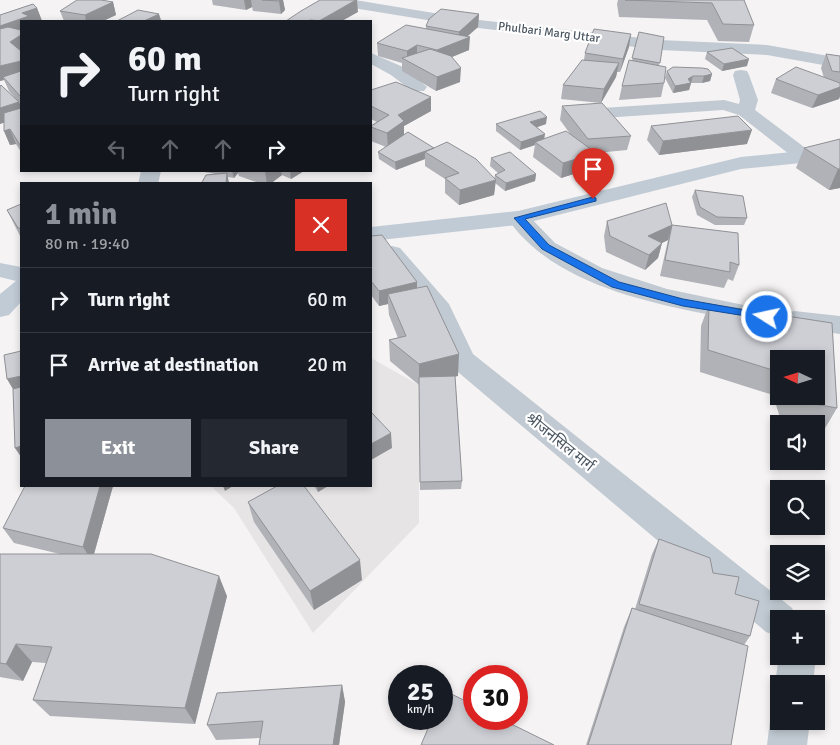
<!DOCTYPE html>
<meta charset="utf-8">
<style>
body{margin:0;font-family:Signika,"Noto Sans Devanagari",sans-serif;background:#242831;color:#f1f3f6;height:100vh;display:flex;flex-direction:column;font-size:19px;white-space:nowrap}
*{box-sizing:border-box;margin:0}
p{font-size:16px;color:#9ea1a6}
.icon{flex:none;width:28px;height:28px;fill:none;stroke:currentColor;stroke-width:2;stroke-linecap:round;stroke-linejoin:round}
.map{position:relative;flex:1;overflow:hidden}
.panel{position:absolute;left:20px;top:182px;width:352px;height:305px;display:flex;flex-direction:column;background:#171b24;border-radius:0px;box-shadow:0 2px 8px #0003}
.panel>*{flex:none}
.banner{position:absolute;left:20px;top:20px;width:352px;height:152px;border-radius:0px;box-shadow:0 2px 8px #0003;background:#171b24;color:#f1f3f6;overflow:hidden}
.needle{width:32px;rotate:274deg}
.controls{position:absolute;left:770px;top:350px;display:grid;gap:10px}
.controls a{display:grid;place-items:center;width:55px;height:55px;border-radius:0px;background:#171b24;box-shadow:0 2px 8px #0003;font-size:25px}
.speed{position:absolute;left:388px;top:665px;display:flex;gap:10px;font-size:25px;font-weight:700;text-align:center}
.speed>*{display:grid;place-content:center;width:65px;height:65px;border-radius:50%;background:#171b24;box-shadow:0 2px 8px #0003;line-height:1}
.speed small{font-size:12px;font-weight:400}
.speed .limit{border:8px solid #d22;background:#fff;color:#111}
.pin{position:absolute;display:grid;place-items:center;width:42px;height:42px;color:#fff;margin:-51px -21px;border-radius:50% 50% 50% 0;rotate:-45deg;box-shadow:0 0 5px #0007}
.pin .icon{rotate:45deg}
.me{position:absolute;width:55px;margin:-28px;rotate:280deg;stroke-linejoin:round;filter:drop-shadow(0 0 4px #0008)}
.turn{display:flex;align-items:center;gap:18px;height:105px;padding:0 25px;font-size:22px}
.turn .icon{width:65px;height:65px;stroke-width:2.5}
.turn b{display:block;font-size:35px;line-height:42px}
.lanes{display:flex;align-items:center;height:48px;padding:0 25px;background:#0003;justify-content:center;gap:25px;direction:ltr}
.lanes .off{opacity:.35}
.round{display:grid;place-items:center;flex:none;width:52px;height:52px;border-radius:0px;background:#242831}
.summary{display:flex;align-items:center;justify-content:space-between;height:85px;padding:0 25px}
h1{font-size:30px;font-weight:800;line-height:38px;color:#8c9099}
.cta{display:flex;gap:10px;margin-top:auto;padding:10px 25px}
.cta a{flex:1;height:58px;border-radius:0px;background:#8c9099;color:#fff;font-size:20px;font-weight:800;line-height:58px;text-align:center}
.cta a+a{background:#242831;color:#f1f3f6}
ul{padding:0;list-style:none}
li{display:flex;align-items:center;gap:15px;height:65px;padding:0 25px;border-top:1px solid #363941}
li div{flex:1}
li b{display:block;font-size:19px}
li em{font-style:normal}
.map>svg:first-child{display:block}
</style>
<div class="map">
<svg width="840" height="745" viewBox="0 0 840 745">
<rect width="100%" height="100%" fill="#f5f3f3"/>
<path fill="#e6e4e5" d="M371,358L419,385V523L313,633L234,508L211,486H371Z"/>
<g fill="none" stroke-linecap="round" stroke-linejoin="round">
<path fill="#c1cad2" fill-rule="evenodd" d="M335,0H355L470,19L660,40L767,45L840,58V68L767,55L660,50L470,27L347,7L323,10L306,21H289L314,3Z
M371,53L403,67L427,87L424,91H412L391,75L371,64Z
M741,70L747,71L749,75L758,100L755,110L812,153L815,157L812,161H798L739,115L723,110L587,119L581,118L578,114L581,110L587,109L724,100L739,104L740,100L733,75L735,71Z
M141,171H161L158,184H138Z
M518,211L526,213L555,243L602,268L667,289L753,307L757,313L753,319C737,323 717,316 701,313C632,299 549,279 507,218L510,213Z
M392,246L400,248L449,304L473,354L792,608L797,619H779V637L766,632L452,367L429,313L380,253L384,248Z
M794,311L840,316V334L785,326L781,320L785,314Z
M779,655L816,656L813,684H779V694L775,684Z
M779,706V721H810L807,745H767L770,721L776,707Z"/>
<path fill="#c1cbd6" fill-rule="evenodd" d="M840,147V159L741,169L518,225L371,241V227L518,211L741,157Z
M0,263L21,267V302L9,315L0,317V294L16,281L0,277Z"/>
</g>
<path fill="#b0b2b7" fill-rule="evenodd" d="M212,0H283L285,10L281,14L253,11L252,7L246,10L213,5Z
M618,0H744L754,25L749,42L718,41L707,20L619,17L617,4Z
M113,2L116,15L103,21H64L60,11Z
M33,4L37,8L42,21H21V105L20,103L21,107V152L16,144L10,145L4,131V122L0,124V86L1,85L18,101L9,91L4,80L0,81V26L23,17L0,26V15Z
M479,14L478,27L467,37L469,50L452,57L460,82L436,91L402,71V63L378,56L377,43L426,29V26Z
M639,32L664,37L659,65L664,83L661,97L619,100L622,86L632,61Z
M629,47L620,72H617L616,77L601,103L561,99L563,85L584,60L585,53Z
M707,52L747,66L722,71L705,59Z
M826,54L840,56V96L839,99L812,108L771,93L776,79L824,78L821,68Z
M667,71L712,74L710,81L702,83H691L689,90L673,93L665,78Z
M371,90L431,111L404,126V135L434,148L494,179L495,175L498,173L490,166L491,158L536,174L535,181L505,191L495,183L494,195L459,205L445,193V179L425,166V159L396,170L379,159L378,152L386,147L371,141V126L377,122L371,119Z
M562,106L631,136L627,150L596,153L593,168L561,178L533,157L535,145L520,150L496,131V124H546L537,127L544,139L571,135L560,120Z
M651,126L747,144L659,155L647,140Z
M840,139V188L829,190L796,168L804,148Z
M199,171H304L291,179L282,175L270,184H262L239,176L238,173L234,178L228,177L229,184H201L216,174Z
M695,190L747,218L744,225H715L697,215L692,197Z
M21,204V238L7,210Z
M607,221L672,225L668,240L662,243L658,258L645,270L606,252L604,236Z
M672,225L739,265L733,281L728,279L724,288L660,276L668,240Z
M371,236L417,282V288L458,376H455L462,481L461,489L420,490L419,385L390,361L389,340L398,338L389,315L388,304L379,306L371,295Z
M709,304L832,323L837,408L824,430L816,428V424H793L781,421L773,395L700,372L701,326ZM779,359H816V396H779Z
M113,486L94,554L227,596L195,724L50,716L33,700L46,663L32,662L23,681L0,677V554H60L14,543L3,528Z
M314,486H328L318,492Z
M248,502L362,580L314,610L254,522Z
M659,539L713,573L735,594L750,636L744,645L731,745H586L624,627L632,608L635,609L652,554Z
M342,685L345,702L339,745H259L260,738L216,740L207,725Z"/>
<path fill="#909195" d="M244,0H251L252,7L246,10Z
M276,0H283L285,10L281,14L279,1Z
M356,0H357L358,12L342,21H319Z
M113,2L116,15L103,21H86L85,15Z
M37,8L42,21H21V32L0,40V26L22,13Z
M159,14L161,20L159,21H144Z
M479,14L478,27L464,39L470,37L469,50L437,63V50L458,41L459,32Z
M631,34L629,47L620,72L623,59Z
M21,35V51L10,42Z
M417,45V58L407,61V51Z
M749,59L747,66L722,71L724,64Z
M21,61V75L3,77L4,80L0,81V66Z
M619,63L616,77L601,103L604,89Z
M461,68L460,82L436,91L437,77Z
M712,74L710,81L702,83L704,76Z
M693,76L689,90L673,93L675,86Z
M840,87V96L839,99L812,108L818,95Z
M431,97V111L404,126V135L388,148L387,133L398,115Z
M19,102L21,107V117L0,124V108Z
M547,117L546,124L529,130L530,122Z
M10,129L16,144L10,145L4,131Z
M752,130L747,144L659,155L663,141Z
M545,134L544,141L535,142V145L520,150L521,142Z
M434,148L425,152V159L396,170L395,162Z
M596,153L593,168L561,178L563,163Z
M838,169H840V188L829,190Z
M232,171H238V173L234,178Z
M265,171H281L282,175L270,184H267Z
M290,171H304L291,179Z
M227,173L229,184H226Z
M536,174L535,181L505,191L506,183Z
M496,180L494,195L459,205L460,190Z
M672,225L668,240L644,252L648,236Z
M662,243L658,258L645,270L649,255Z
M417,282V298L388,294V304L379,306V291Z
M459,354L458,376L419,385V364Z
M21,376V403L7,379Z
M391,433L392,448L371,460V444Z
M21,446V457L15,448Z
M100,486H113L92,561L83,547Z
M223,486H233L225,491Z
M317,486H328L318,492Z
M360,560L362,580L314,610L310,591Z
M219,576L227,596L195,724L185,708Z
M16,644L32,662L23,681L6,664Z
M342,685L345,702L339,745H333Z"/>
<path fill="#cdcfd5" stroke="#909195" d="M77,0H101L113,2L85,15L60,11Z
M262,0H281L279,1Z
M320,0H356L319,21L311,20L306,21H286L301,11Z
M625,0H744L754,25L723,24L712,3Z
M33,4L37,8L22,13L29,16L0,26V15Z
M441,9L479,14L459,32L426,26L429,19Z
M138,10L159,14L144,21H117Z
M406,25L470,37L437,50L417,45L407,51L377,43Z
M8,27L21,30V35L10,42L21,51V61L0,66V29Z
M594,29L631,34L623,59L585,53Z
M639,32L664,37L660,63L632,58Z
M732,48L749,59L724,64L707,52Z
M430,49L451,56L461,68L437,77L402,58Z
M826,54L840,56V72L832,71Z
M582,60L619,63L604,89L563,85Z
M629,60L666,67L664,83L622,86Z
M673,67L702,68L708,69L712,74L704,76H693L688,79L691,83L675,86L667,71Z
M796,67L840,83V87L818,95L776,79Z
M21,71V97L3,77Z
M396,82L431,97L398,115L404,121L387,133L371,127V126L389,115L371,106V90Z
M1,85L19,102L0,108V86Z
M602,103L631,136L588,139L562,106Z
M21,108V145H20L10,129L4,131V113Z
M540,111L547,117L530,122L545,134L521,142L496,124Z
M738,116L752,130L663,141L651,126Z
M566,131L596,153L563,163L535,142Z
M408,132L434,148L395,162L378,152Z
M840,139V169H838L804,148Z
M447,142L476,159L496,180L460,190L445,178L459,173L425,152Z
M510,152L536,174L506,183L495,175L505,170L491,158Z
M227,173L226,184H201L206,175Z
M695,190L743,196L747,218L717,217L700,207Z
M666,203L672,225L648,236L662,243L649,255L610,236L607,221Z
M21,204V228H18L7,210Z
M672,225L738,233L739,265L730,262V272L665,260Z
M382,235L417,282L379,291L371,281V236Z
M427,286L459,354L419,364L389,340L406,336L388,294Z
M709,304L832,323L837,408L792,400L791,396H816V359H779V372L708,350Z
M21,351V376L7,379L4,355Z
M455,376L462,481L420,482L419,377Z
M21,387V446L15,448L13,389Z
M371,412L391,433L371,444Z
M25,486H100L83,547L3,528Z
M277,486H304L360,560L310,591L248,502Z
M659,539L710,558L713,573L739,577L735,594L759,601L750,636L639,604Z
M0,554H151L219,576L185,708L33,700L52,647L16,644L6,664L0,663Z
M632,608L748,646L731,745H588Z
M342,685L333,745H259L263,721L207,725L217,693Z
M445,691L474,705V719H501L554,745H421L432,719H441V699Z"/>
<path fill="#1a73e8" stroke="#114b97" d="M593,197L596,198V201L525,219L549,245L619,282L683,299L767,314L773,317L771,320L683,306L612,287L542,249L514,218Z"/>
<g text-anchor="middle" stroke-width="4.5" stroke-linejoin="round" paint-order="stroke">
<g font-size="12" fill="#4a5661" stroke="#fff">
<text transform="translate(549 32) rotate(7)" y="4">Phulbari Marg Uttar</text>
</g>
<g font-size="15" fill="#4a5661" stroke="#fff">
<text transform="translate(560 442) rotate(39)" y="5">श्रीजनसिल मार्ग</text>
</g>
</g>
</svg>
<div class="controls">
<a><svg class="needle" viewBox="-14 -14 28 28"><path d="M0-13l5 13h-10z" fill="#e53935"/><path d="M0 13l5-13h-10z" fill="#9ea1a6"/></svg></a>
<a><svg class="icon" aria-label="sound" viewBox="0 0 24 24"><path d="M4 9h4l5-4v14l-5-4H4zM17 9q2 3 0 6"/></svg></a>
<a><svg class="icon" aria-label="search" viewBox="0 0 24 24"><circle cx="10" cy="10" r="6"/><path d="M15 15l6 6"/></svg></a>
<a><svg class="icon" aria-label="layers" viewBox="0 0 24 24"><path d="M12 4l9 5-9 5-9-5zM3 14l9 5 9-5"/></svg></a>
<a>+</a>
<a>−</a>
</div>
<div class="speed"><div>25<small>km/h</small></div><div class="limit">30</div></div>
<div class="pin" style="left:593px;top:199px;background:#d93025"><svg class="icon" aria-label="arrive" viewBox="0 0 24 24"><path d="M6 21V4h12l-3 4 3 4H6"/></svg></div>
<svg class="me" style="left:767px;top:317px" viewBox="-20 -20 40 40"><circle r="17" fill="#1a73e8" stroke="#fff" stroke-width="3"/><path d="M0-11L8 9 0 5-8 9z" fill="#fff"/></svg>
<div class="banner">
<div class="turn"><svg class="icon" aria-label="right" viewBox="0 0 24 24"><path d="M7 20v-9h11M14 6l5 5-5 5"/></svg><div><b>60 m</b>Turn right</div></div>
<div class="lanes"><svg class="icon off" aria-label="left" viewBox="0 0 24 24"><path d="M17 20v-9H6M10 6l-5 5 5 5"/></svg><svg class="icon off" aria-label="ahead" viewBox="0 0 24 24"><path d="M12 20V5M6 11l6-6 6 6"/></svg><svg class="icon off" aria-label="ahead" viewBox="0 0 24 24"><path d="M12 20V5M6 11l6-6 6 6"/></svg><svg class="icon" aria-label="right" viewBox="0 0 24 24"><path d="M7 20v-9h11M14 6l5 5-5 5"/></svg></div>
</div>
<section class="panel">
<div class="summary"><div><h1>1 min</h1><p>80 m · 19:40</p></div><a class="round" style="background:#d93025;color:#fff"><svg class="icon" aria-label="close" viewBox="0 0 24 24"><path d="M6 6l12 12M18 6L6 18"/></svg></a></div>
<ul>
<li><svg class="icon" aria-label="right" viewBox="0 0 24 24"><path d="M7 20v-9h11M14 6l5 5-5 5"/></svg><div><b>Turn right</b></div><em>60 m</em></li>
<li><svg class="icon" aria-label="arrive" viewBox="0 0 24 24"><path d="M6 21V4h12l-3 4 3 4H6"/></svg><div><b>Arrive at destination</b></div><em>20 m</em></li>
</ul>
<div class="cta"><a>Exit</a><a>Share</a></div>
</section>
</div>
